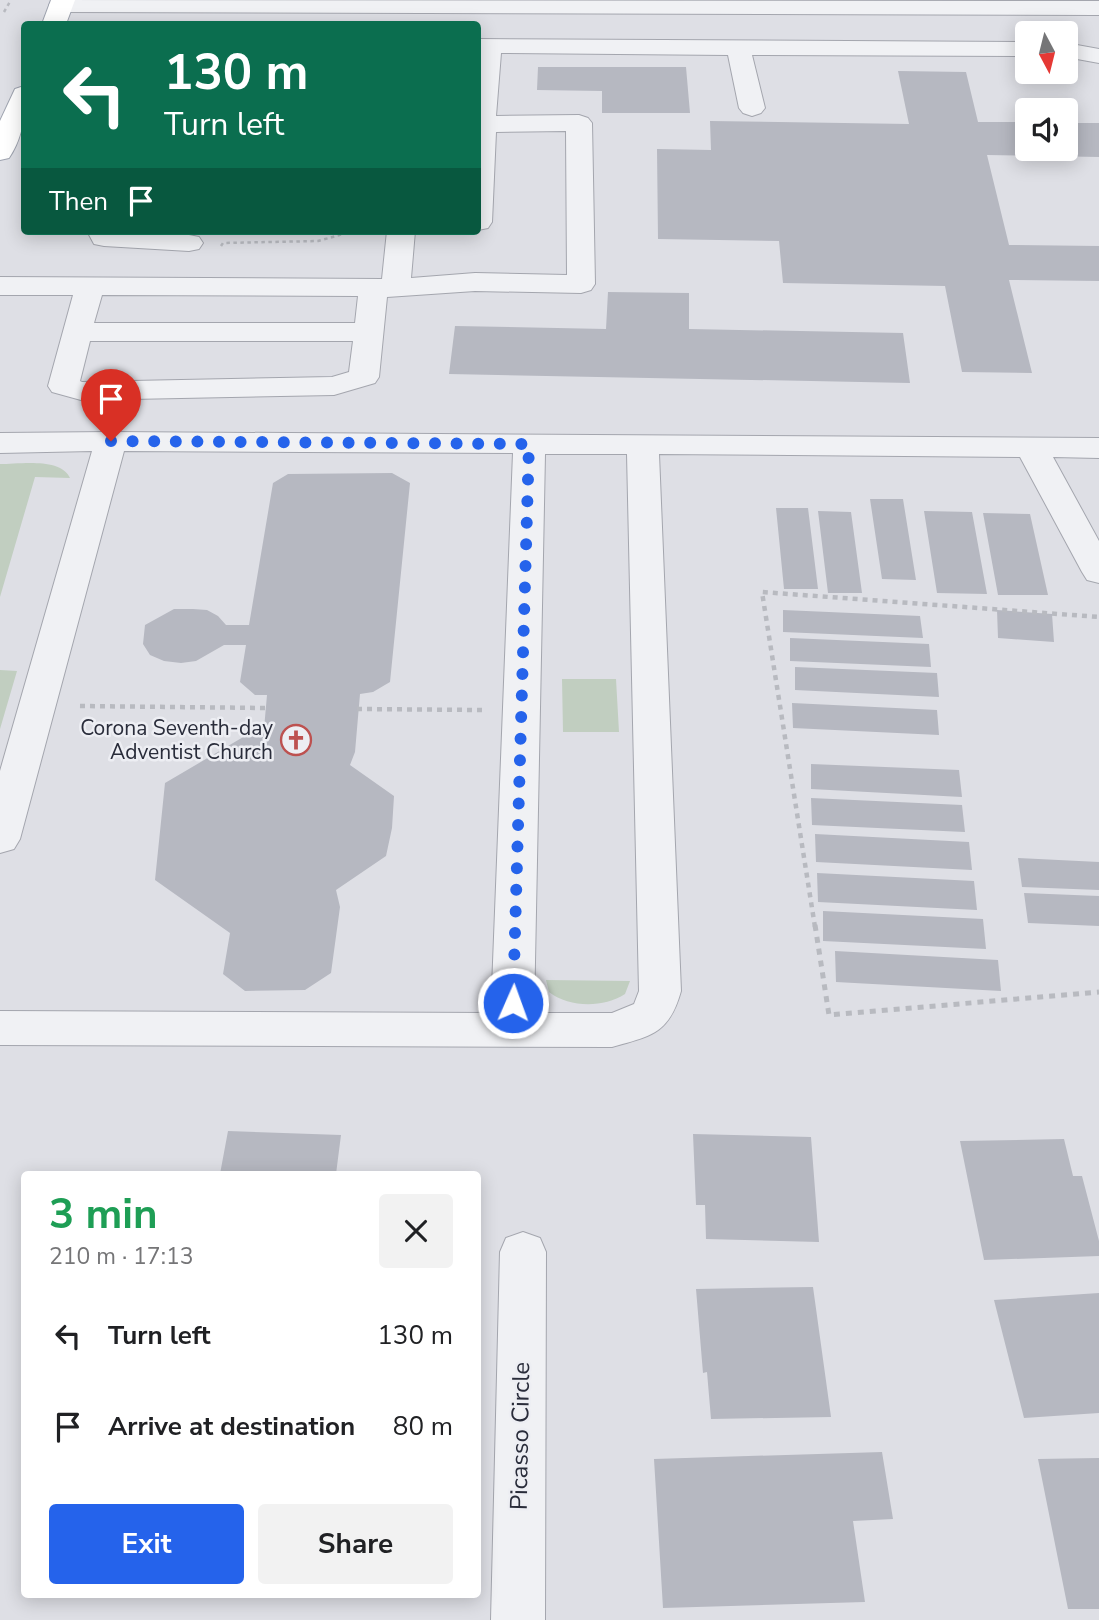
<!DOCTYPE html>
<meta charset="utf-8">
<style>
body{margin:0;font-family:"Nunito Sans",sans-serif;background:#f2f2f2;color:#202124;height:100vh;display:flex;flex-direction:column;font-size:26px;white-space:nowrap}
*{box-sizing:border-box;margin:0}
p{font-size:23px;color:#757577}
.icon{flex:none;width:38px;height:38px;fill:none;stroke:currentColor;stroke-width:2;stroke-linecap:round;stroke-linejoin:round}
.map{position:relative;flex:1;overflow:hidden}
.drawer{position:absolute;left:21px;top:1171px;width:460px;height:427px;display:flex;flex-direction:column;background:#fff;border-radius:7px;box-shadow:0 4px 18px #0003}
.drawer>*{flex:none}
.banner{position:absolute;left:21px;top:21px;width:460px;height:214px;border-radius:7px;box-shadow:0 4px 18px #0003;background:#0b6e4f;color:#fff;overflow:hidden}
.needle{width:46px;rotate:173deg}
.tools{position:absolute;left:1015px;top:21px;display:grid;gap:14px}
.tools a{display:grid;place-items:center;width:63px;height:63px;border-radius:7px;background:#fff;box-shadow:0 4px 18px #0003;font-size:35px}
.pin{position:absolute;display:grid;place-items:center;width:60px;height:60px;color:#fff;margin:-72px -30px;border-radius:50% 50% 50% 0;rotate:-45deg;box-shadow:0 0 7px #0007}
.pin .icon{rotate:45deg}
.me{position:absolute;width:77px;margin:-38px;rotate:2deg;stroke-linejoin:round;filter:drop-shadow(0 0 5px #0008)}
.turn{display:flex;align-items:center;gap:24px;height:147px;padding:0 28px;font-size:32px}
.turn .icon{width:91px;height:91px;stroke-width:2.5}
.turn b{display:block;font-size:49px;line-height:60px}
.then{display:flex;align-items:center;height:66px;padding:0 28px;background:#0003;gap:14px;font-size:26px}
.round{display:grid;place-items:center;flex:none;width:74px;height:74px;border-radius:7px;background:#f2f2f2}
.head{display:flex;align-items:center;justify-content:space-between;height:119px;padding:0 28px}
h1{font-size:42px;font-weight:700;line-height:52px;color:#1e9e55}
.cta{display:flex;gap:14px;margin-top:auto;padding:14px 28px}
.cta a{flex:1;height:80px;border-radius:7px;background:#2563eb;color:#fff;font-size:28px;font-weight:700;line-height:80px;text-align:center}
.cta a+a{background:#f2f2f2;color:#202124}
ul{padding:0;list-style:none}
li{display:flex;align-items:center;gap:21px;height:91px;padding:0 28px}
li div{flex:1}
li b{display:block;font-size:26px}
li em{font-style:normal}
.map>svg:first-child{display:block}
</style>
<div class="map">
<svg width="1099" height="1620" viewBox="0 0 1099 1620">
<rect width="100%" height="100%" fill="#dedfe5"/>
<path fill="#c1cec0" d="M0,464C19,464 61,457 70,478L35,477L0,597Z
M0,670L17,671L0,729Z
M562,679H616L619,732H563Z
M546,980L630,981L625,994C603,1008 570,1008 549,992Z"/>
<path fill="#b6b8c1" d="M538,67H686L690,113H602V91L537,90Z
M898,71L966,72L978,122H1027V149H1066V123H1099V157L987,155L1009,245L1099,246V281L1009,280L1032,373L962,372L945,286L783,283L779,241L658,239L657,149L711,150L710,121L909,124Z
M608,292L689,293V329L903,333L910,383L449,374L455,326L606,329Z
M392,473L410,483L390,682L373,692L360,694L355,752L350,765L394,796L392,828L386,856L336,890L340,907L331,973L305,990L245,991L223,974L230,933L155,880L165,783L257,729H264L267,695H255L240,682L246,645H224L196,661L181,663L164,661L150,655L143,644L145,625L174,609H193L207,610L218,616L226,625H249L273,483L288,474Z
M870,499H903L916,580L882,579Z
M776,508H808L818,589H784Z
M818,511L851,512L862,593H828Z
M924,511L972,512L987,594L937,593Z
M983,513L1030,514L1048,595H998Z
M783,610L920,616L923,638L783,632Z
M997,610L1052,614L1054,642L998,638Z
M790,638L929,644L931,667L790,661Z
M795,667L937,673L939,697L795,690Z
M792,703L937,710L939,735L793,728Z
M811,764L959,770L962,797L811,789Z
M811,798L962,805L965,832L812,825Z
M815,834L969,842L972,870L816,862Z
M1018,858L1099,862V890L1022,887Z
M817,873L974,881L977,910L818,902Z
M1024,893L1099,896V926L1028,923Z
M823,911L983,919L986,949L823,941Z
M835,951L998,960L1001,991L836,982Z
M228,1131L341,1135L336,1174H220Z
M693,1134L811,1137L819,1242L706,1239L705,1205H696Z
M1064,1139L1073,1176H1082L1099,1241V1256L984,1260L960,1141Z
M813,1287L831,1417L711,1419L707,1372L703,1373L696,1289Z
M1099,1293V1413L1024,1418L994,1300Z
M882,1452L893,1519L853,1521L865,1602L663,1608L654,1459Z
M1099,1458V1609H1068L1038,1459Z"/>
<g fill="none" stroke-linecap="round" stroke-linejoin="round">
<g stroke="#a4a6ae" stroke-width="2">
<path id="minor" d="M53,0L1099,1V15L61,12L53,10L49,5Z
M478,39L1027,42V56L752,55L765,108L761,113L752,116L743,113L739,108L728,55L501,53L496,116L579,115L588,118L592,123L595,284L591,290L581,293L475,291L387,297L379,377L375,383L334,395L81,400L52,392L48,386L73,295H0V277L382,279L387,231H415L411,278L475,273L567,275L566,131L496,132L492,222L488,228L478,230ZM102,295L358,296L355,323H94ZM90,341H353L349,372L332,377L82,382L80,381Z
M1066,43L1099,49V63L1066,57Z
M87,231L189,235L199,237L203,243L199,249L189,251L104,246L94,244Z
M111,432L1099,438V458L1053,457L1099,541V583L1087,580L1082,572L1020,457L659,454L681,991C669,1034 651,1036 612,1047L0,1045V1011L491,1013L513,453L124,451L20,839L14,849L0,853V771L92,451L0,453V433ZM545,454H627L639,991L634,1004L612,1013H534Z
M523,1232L540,1238L546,1252L545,1620H491L500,1252L506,1238Z"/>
</g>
<g stroke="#9ea3af" stroke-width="2">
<path id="major" d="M51,0H75L66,24H42Z
M24,86C26,111 24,136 9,158L0,160V121L15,89Z"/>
</g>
<path stroke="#b8bac0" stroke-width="2.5" stroke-dasharray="3.5 3.5" stroke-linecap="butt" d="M4,12L11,0
M221,246L223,243L318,241L354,231"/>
<path stroke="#b8bac0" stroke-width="4.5" stroke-dasharray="5 5" stroke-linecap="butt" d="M80,706L266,708
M357,709L482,710
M815,927L762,592L1099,617"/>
<path stroke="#b8bac0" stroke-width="5" stroke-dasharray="6 6" stroke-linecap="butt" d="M815,925L829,1015L1099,992"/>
<use href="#minor" fill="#f0f1f4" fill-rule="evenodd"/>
<use href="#major" fill="#fff" fill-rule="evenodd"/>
</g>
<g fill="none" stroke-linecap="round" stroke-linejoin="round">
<path stroke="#2563eb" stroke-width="12" stroke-dasharray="0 21.6" d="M111,441L529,444L513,1003"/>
</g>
<defs>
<g id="church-ring" transform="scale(1.575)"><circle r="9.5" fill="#edeef3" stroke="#bd5150" stroke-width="1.5"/><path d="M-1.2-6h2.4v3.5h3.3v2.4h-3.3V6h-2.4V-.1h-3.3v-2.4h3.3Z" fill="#bd5150"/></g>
</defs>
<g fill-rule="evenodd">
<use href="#church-ring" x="296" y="740"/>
</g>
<g text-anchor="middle" stroke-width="5" stroke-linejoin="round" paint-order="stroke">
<g font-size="21" fill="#292c3a" stroke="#edeef3" text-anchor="end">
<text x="273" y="735">Corona Seventh-day<tspan x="273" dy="24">Adventist Church</tspan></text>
</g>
<g font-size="24" fill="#292c3a" stroke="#edeef3">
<text transform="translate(520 1436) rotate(-89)" y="8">Picasso Circle</text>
</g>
</g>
</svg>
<div class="tools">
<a><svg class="needle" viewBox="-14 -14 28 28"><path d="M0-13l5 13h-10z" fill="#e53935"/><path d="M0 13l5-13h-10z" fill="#757577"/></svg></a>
<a><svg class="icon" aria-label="sound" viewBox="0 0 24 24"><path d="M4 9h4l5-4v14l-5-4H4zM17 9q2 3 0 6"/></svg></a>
</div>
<div class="pin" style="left:111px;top:441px;background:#d93025"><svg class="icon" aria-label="arrive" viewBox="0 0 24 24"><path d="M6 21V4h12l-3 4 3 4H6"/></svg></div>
<svg class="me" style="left:513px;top:1003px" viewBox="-20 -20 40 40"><circle r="17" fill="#2563eb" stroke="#fff" stroke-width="3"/><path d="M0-11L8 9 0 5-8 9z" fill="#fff"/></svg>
<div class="banner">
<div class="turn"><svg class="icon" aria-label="left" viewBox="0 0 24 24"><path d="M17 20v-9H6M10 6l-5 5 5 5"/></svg><div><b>130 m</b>Turn left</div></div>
<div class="then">Then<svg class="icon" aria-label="arrive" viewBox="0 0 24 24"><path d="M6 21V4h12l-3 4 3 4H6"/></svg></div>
</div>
<section class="drawer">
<div class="head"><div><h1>3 min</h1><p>210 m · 17:13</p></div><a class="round"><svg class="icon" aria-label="close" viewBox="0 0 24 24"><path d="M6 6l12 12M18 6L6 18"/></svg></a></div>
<ul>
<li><svg class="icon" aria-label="left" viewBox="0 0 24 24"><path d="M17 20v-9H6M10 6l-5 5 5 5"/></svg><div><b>Turn left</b></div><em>130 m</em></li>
<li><svg class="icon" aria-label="arrive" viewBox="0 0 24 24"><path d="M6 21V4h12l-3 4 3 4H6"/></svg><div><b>Arrive at destination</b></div><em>80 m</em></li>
</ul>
<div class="cta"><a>Exit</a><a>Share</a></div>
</section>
</div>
